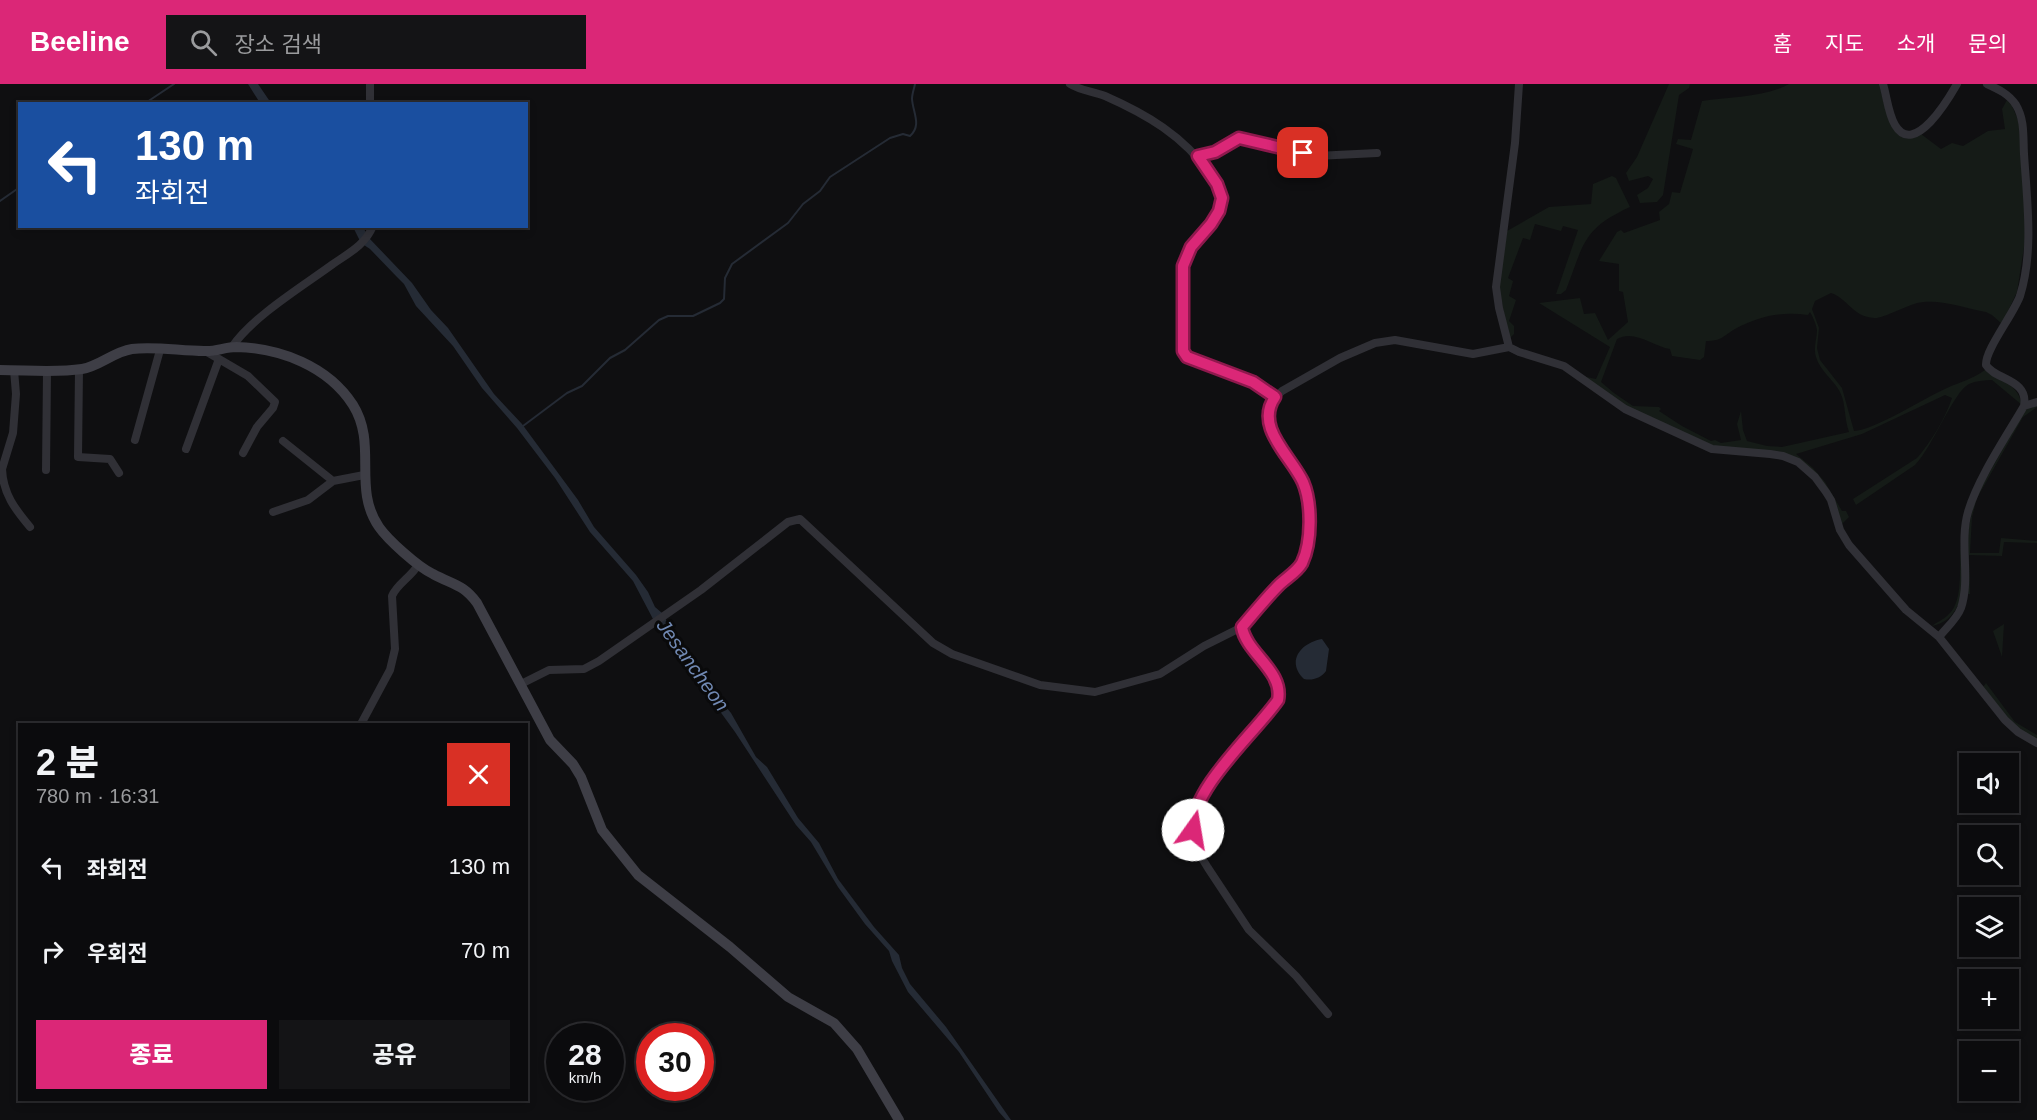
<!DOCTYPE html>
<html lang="ko">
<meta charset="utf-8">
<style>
body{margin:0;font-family:Helvetica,"Noto Sans KR",sans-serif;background:#141416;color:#f1f3f6;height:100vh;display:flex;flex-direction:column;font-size:22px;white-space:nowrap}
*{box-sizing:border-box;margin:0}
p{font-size:20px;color:#9a9b9d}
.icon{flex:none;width:33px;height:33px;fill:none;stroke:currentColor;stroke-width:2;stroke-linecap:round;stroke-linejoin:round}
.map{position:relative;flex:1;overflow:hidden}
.details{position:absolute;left:18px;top:639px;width:510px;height:378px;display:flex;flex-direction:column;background:#0b0b0d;border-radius:0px;box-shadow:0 3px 9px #0003,0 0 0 2px #2b2b2e}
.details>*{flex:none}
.hud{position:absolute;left:18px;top:18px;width:510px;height:126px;border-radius:0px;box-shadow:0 3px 9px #0003,0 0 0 2px #2b2b2e;background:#1a4fa0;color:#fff;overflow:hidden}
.fabs{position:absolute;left:1959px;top:669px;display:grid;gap:12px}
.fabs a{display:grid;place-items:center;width:60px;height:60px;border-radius:0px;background:#0b0b0d;box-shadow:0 3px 9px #0003,0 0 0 2px #2b2b2e;font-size:30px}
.speed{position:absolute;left:546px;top:939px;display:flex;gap:12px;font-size:30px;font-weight:700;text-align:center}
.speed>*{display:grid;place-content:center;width:78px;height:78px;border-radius:50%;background:#0b0b0d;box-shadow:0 3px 9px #0003,0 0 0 2px #2b2b2e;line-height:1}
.speed small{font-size:15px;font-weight:400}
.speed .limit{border:9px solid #d22;background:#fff;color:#111}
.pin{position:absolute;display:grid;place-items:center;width:51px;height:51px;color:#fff;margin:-26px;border-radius:12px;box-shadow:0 3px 9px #0006}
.me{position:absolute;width:66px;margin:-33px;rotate:13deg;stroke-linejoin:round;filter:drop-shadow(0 0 4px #0008)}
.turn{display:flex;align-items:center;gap:21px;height:126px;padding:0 18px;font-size:27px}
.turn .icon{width:78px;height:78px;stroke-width:2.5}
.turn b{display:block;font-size:42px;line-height:51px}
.round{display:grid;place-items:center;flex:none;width:63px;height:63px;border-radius:0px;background:#141416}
.head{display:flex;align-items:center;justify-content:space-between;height:102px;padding:0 18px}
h1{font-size:36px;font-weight:800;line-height:45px}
.cta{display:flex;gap:12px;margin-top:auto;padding:12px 18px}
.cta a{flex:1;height:69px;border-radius:0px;background:#db2777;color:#fff;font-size:24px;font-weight:800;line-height:69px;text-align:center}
.cta a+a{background:#141416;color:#f1f3f6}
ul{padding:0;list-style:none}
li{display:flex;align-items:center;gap:18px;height:84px;padding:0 18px}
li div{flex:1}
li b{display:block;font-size:22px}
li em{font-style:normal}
header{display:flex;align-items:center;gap:36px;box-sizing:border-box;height:84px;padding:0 30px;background:#db2777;color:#fff}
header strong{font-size:28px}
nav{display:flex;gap:33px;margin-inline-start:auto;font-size:21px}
.search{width:420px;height:54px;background:#141416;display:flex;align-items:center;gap:15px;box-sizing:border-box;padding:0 21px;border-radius:0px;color:#9a9b9d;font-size:22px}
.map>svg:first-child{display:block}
</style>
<header>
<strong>Beeline</strong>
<div class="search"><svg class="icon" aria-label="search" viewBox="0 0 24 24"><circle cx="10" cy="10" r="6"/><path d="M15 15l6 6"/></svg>장소 검색</div>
<nav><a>홈</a><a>지도</a><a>소개</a><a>문의</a></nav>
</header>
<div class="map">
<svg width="2037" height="1036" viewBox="0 0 2037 1036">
<rect width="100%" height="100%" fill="#0f0f11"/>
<path fill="#151b17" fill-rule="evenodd" d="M1669,0H1690L1689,4L1679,11L1663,111L1657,118L1640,119L1637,111L1648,104L1653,95L1648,92L1629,97L1626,89L1637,73Z
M1789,0H1879C1884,17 1887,42 1902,53L1921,50L1941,65L1952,59L1963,62L1988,47L2005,45L2002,25L2007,16L2012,22L2019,38L2025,123V157L2017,208L2002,240L1992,231L1986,228C1965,224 1939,214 1917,219C1906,222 1882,235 1874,234C1853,233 1847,214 1831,209L1815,217L1812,225L1819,244L1817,264L1820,276L1842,304L1854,347C1873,347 1926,313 1947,304C1960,298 1973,295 1985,286C2000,300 2017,297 2022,321L1992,296C1984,296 1976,297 1969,300C1954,307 1932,364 1915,381L1856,421L1853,415L1917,374C1931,358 1945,335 1952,314L1945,311L1862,350L1796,370L1813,384L1825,398L1842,427H1846L1849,433L1841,441L1833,415L1799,376L1719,364L1635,328L1582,292L1596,295L1610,263L1539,219L1580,214L1584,230L1595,229L1608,256L1628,238L1623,208L1619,207V180L1599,177L1617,148L1621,146L1624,149L1660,136L1659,128L1669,120L1672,108L1680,109L1693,65L1676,60L1678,55L1691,56L1702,17C1728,13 1766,13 1789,0ZM1810,228C1813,233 1816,240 1817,246C1817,255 1813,264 1816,273C1820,287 1833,295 1840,308C1846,320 1844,334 1849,348L1782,363L1767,362L1747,357L1743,346L1741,327L1737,340L1741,356L1721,359L1715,356L1711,357L1682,342L1659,327L1661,325L1659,323L1633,322L1614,309L1601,298L1617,255C1634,245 1653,262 1670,265L1672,272L1700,276L1704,273L1706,257C1722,257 1723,252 1735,245C1759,232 1782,227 1808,231Z
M1612,92L1616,94L1630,123C1582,145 1584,160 1566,206L1561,210H1556L1578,146L1563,142L1561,147L1535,140L1530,156L1523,154L1508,194L1513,197L1509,212L1516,216L1509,237L1514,242V250L1509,255L1499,203L1507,147L1549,123L1591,120L1593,100Z
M2037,319V323L2023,333L1977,414L1972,433L1970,469H1999L2001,454L2037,457V459L2004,458L2002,472L1969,471L1970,510H1966V457L1975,414L2026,324Z
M1962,453C1962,483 1972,533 1932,542C1937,538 1943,536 1948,531C1966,516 1957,475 1962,453Z
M2004,540L2002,573L1993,547Z
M1986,599L2015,638L2037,651V656L2013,641L1983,603Z"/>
<path fill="#252b35" d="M248,0H258L271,19H260Z
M353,143H363L369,154L412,199L431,226L448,244L494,310L522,340L578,416L594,443L636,491L648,508L655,523L662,529L679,558L706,594L710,604L731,629L756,673L767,683L798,734L819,759L838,795L874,843L899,871L902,884L910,900L946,943L1011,1036H1006L999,1028L959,968L908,908L892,877L889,867L865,840L838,803L811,758L796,741L735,648L653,535L633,497L590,448L555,394L517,344L482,304L453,262L416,222L404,200L396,192L370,165L361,159Z
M1322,555L1329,565L1326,587C1321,594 1312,597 1304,595C1286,578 1300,559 1322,555Z"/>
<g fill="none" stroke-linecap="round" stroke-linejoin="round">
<path stroke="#252b35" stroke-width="2" d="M144,20L174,0
M0,117L20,103
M523,342L567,309L582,302L610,274L625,266L659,236L668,232H693L720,219L724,215L725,194L732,180L788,139L803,120L820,107L830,93L890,54L903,50L910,52C922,41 913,29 912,15C912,10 914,5 915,0"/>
<path stroke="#303036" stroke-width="8" d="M1070,0C1081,7 1093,7 1105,12C1146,30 1184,52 1210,90C1218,101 1226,113 1219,127C1212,143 1196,152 1188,167C1177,191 1182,240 1183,267L1187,273L1253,298L1275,313
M1519,0L1515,59L1496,203L1499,224L1509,263L1519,268L1564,282L1625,325L1712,365L1770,370L1783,372L1798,378L1815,393L1826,408L1831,416L1840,446L1849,461L1906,526L1939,553L2005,636L2018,648L2037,659
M1883,0C1887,13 1888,29 1895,41C1914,74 1949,14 1957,0
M370,20V0
M1198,73L1215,68L1239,54L1316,72L1377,69
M232,263C252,233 303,202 333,180C349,169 365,161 373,142
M207,268L248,292L275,318L273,324L257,343L243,369
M14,286L16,310L13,349L2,385C3,410 15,425 30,443
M79,286L78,373L110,375L119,389
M2024,322L2037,318
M135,356L160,266
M283,357L333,397
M186,365L219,275
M46,386L47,288
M273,428L308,416L333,397L364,391
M1939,553C1946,544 1957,535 1961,524C1971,494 1959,459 1968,428C1978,394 2006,353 2024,322C2029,295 1995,296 1986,281C1985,266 2013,231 2020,212C2034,167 2027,117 2024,70C2023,53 2025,36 2016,21C2009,10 1998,5 1987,0
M521,600L549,586L584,585L599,577L701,506L788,438L800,435L933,559L952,570L1040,601L1095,608L1160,590L1204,562L1242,543
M361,640L390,586L395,565L392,512C397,500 411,493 418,481
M1328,930L1296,892L1249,846L1208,784L1200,771L1194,755L1193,741L1200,716L1205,708L1240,659L1278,616C1284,587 1246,569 1242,543C1253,529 1266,514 1279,501C1286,494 1297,488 1302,479C1305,473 1306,464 1308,457C1311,440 1311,419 1305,403C1293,372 1246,337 1282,307L1340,274L1375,259L1395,256L1473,270L1509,263"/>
<path stroke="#3e3e46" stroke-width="10" d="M0,286C27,286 55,289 82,285C100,282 113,268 132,265C154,262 181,267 204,267C215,268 225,263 236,263C280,264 328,282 353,321C378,361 352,404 379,443C388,456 418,483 433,490C453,501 463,500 477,519L550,656L573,680L581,693L602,746L638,791L730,863L788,913L834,939L857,965L899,1036"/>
</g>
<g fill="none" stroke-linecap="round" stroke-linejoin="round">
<g stroke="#8e194d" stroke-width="15">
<path id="route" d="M1193,746C1190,705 1256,648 1278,616C1284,587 1246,569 1242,543C1254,529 1266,514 1279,501C1286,494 1297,488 1302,479C1312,458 1312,419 1303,398C1291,372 1254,343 1275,313L1253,298L1187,273L1183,267V182L1191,163L1211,140L1219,127L1222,114L1217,100L1198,72L1215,68L1239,54L1303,69"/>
</g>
<use href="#route" stroke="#db2777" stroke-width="10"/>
</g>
<g text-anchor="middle" stroke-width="6" stroke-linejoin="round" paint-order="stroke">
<g font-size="20" font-style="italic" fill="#7189b3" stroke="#0a0a0b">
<text transform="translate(693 581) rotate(54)" y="7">Jesancheon</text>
</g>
</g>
</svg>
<div class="fabs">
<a><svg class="icon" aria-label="sound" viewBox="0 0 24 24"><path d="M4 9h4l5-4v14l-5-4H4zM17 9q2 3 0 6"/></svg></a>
<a><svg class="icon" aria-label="search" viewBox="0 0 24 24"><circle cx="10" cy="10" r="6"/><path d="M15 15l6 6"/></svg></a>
<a><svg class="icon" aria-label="layers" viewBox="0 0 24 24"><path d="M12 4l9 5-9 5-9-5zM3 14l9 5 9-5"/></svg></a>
<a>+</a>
<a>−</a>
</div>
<div class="speed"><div>28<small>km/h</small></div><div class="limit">30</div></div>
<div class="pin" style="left:1303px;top:69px;background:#d93025"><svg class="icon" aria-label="arrive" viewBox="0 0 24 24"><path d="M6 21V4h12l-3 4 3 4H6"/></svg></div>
<svg class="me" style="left:1193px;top:746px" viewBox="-20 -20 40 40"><circle r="19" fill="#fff"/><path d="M0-13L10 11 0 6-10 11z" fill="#db2777"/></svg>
<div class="hud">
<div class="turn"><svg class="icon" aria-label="left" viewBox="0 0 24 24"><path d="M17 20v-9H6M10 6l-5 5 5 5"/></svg><div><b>130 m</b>좌회전</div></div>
</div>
<section class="details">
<div class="head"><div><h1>2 분</h1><p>780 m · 16:31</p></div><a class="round" style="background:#d93025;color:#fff"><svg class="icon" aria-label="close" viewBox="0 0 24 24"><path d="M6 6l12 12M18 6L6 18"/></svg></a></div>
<ul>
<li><svg class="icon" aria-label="left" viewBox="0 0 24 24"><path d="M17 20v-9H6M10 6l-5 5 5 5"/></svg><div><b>좌회전</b></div><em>130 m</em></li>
<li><svg class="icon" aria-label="right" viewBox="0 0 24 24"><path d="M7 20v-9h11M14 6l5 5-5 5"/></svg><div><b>우회전</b></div><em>70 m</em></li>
</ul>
<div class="cta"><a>종료</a><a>공유</a></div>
</section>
</div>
